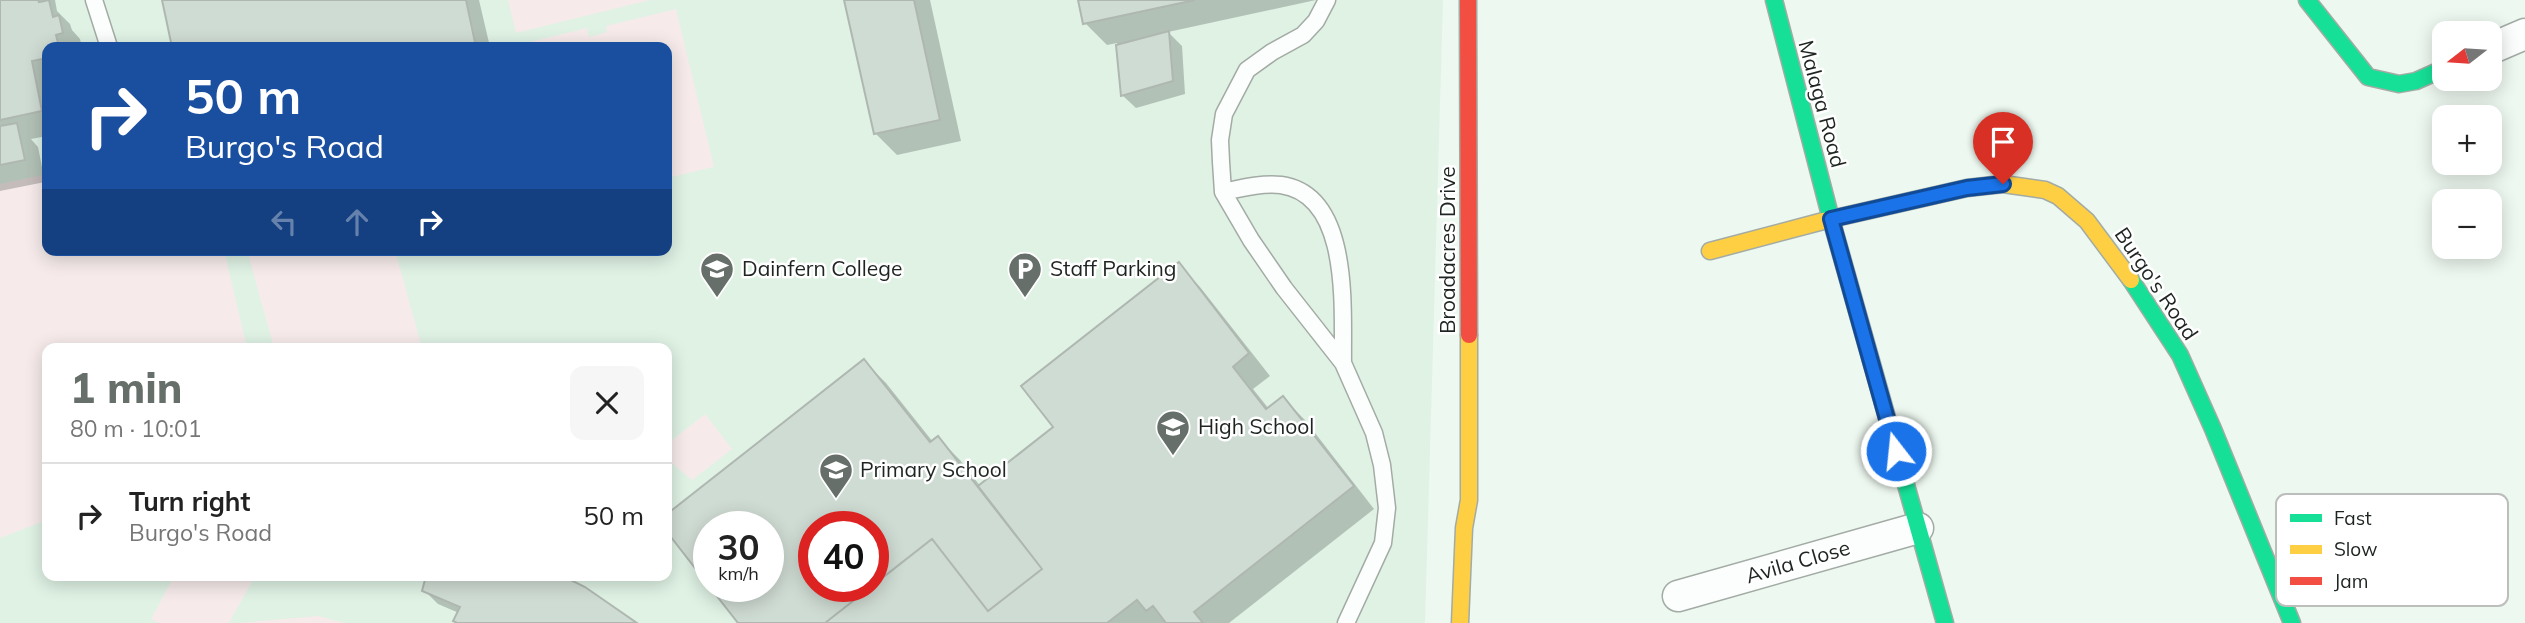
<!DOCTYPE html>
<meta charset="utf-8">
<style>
body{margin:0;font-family:Mulish,sans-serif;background:#f6f6f6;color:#222;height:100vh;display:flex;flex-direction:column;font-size:26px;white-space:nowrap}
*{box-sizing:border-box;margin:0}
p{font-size:23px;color:#767676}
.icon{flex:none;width:38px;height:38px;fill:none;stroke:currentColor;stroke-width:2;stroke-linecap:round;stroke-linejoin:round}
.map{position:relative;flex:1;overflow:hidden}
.side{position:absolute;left:42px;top:343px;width:630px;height:238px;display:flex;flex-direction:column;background:#fff;border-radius:14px;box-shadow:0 4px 18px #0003}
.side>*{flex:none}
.banner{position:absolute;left:42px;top:42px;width:630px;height:214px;border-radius:14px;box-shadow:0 4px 18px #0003;background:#1a4fa0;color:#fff;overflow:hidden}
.needle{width:46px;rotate:253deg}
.buttons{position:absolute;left:2432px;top:21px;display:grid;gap:14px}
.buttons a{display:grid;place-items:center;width:70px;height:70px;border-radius:14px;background:#fff;box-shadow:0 4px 18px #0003;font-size:35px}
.speed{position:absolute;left:693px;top:511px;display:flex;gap:14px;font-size:35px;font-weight:700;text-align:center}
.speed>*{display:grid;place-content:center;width:91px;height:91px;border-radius:50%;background:#fff;box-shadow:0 4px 18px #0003;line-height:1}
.speed small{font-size:18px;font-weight:400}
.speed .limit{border:10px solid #d22;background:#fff;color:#111}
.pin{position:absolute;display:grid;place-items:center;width:60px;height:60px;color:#fff;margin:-72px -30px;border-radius:50% 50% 50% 0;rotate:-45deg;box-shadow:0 0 7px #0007}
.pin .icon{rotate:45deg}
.me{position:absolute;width:77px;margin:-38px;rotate:344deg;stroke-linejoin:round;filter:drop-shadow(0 0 5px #0008)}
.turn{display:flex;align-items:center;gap:24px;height:147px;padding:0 28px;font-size:32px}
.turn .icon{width:91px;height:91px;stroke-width:2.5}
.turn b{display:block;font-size:49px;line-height:60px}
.lanes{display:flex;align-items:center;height:66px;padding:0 28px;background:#0003;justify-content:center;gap:35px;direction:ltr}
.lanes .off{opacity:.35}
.round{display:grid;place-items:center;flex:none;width:74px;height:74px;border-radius:14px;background:#f6f6f6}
.headline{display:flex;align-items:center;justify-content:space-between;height:119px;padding:0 28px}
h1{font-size:42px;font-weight:800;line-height:52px;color:#666f69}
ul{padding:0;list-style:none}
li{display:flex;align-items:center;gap:21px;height:105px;padding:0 28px;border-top:2px solid #e0e0e0}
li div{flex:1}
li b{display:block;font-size:26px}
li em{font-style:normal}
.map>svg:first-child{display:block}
</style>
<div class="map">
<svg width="2525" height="623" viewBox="0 0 2525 623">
<rect width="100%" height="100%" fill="#edf8f0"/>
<path fill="#dff2e4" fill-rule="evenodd" d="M0,0H1443L1425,623H0ZM47,47H667V250H47ZM47,348H667V576H47ZM709,527H768V586H709ZM814,527H873V586H814Z"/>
<path fill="#f6ebea" d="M508,0H650L516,33Z
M676,9L714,167L667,178V47H518V45L587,28L589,37L607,32L606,26Z
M47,174V250H224L247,348H47V520L0,538V184Z
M247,250H395L422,348H274Z
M705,414L732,449L692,480L667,459V444Z
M174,576H255L229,623H158L151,619Z
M318,616L345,623H238Z"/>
<path fill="#0003" fill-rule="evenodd" d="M0,0H55L57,11L70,24L72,30L80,39L82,47H47V136L31,139L38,147L45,182L0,191Z
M164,0H479L490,47H174Z
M846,0H930L961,141L897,155L875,133Z
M1079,0H1316L1168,32L1182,46L1185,94L1136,108L1122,95L1117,43L1107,45L1085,23Z
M1178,265L1200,287L1270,376L1253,389L1269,409L1283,398L1305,420L1374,509L1229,623H740L768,586V527H709V583L667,529V516L864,361L886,383L933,442L938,438L960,460L981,487L1056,428ZM814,527H873V586H814Z
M428,576H559L584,588L634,623H458L459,613L438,604L424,590Z"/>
<path fill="#cfdcd3" stroke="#afb7b1" stroke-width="2" d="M0,0H38L39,2L49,0L53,17L59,15L63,33L56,35L59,47H47V58L32,61L42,111L0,120Z
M162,0H466L476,47H172Z
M844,0H914L940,120L874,134Z
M1078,0H1195L1083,24Z
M1169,31L1173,81L1121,96L1116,45Z
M17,123L25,160L0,165V126Z
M1179,262L1249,353L1233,367L1266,409L1283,396L1354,486L1194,612L1203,623H1166L1153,606L1146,611L1137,600L1107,623H825L932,539L988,611L1042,569L978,486L1053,427L1021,386Z
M864,359L930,442L938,436L1042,569L988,611L932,539L873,585V527H814V586H872L825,623H738L709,586H768V527H709V586L667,532V514Z
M426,576H563L585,587L637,623H457L453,621L460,607L422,591Z"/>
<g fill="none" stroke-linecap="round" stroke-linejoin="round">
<g stroke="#a3aba5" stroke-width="19">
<path id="lane" d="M94,0L109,47
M1327,0L1316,21L1303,35L1272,52L1247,70L1224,114L1220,140L1221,162L1223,192L1251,240L1284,288L1343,363L1374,433L1382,465L1387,508L1383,543L1346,623
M1223,192C1242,188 1261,183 1281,185C1352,195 1342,311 1343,363"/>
</g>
<g stroke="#a3aba5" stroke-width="33">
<path id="street" d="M2490,49L2525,34
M1678,596L1918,528"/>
</g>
<g stroke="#a3aba5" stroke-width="19">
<path id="fast" d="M1774,0L1831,219L1945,623
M2307,0L2368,77L2399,84L2416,81L2445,68
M2131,280L2180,355L2213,429L2292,623"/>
</g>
<g stroke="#a3aba5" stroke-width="19">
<path id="slow" d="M1710,251L1831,219L1967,188L2003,184L2045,190L2058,196L2087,221L2131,280
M1460,623L1464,528L1469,500V335"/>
</g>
<g stroke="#a3aba5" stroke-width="19">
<path id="jam" d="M1468,0L1469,335"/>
</g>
<use href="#lane" stroke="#fcfefd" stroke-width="16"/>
<use href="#street" stroke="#fcfefd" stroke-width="30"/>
<use href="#fast" stroke="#16e098" stroke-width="16"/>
<use href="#slow" stroke="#ffcf43" stroke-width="16"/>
<use href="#jam" stroke="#f24e42" stroke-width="16"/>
</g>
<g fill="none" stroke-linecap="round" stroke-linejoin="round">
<g stroke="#114b97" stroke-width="18">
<path id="route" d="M1896,451L1831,219L1967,188L2003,184"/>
</g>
<use href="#route" stroke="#1a73e8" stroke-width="12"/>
</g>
<defs>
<g id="school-pin" transform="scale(1.75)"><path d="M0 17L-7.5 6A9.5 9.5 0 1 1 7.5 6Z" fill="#666f69" stroke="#fff"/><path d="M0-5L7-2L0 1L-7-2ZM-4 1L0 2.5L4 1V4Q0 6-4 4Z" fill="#fff"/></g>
<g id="parking-pin" transform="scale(1.75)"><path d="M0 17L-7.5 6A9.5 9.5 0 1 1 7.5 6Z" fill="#666f69" stroke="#fff"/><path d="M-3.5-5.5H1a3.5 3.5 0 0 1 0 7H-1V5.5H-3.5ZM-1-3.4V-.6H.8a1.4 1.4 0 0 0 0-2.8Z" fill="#fff"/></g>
</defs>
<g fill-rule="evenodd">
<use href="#school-pin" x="717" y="269"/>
<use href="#parking-pin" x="1025" y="269"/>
<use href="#school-pin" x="1173" y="427"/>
<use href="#school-pin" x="836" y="470"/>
</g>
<g text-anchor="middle" stroke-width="5" stroke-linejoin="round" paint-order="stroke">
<g font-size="21" fill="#1e2520" stroke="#fff">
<text transform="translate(1822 104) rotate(75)" y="7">Malaga Road</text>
<text transform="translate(1448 250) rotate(-90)" y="7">Broadacres Drive</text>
<text transform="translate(2156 284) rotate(56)" y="7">Burgo's Road</text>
<text transform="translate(1798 562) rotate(-16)" y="7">Avila Close</text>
</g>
<g font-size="21" fill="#1e2520" stroke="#fff" text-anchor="start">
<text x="742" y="276">Dainfern College</text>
<text x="1050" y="276">Staff Parking</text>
<text x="1198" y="434">High School</text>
<text x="860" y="477">Primary School</text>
</g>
</g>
<rect x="2276" y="494" width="232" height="112" rx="10" fill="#fff" stroke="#bcbebc" stroke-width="2"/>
<rect x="2290" y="514" width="32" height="8" fill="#16e098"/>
<rect x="2290" y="545" width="32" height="9" fill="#ffcf43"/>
<rect x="2290" y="577" width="32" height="8" fill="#f24e42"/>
<g font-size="19" fill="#1e2520">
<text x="2334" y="525">Fast</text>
<text x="2334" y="556">Slow</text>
<text x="2334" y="588">Jam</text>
</g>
</svg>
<div class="buttons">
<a><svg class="needle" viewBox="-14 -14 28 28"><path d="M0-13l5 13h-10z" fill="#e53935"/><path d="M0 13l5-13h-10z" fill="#767676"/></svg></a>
<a>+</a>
<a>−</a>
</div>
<div class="speed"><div>30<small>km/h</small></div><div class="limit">40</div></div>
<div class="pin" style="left:2003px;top:184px;background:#d93025"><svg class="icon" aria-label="arrive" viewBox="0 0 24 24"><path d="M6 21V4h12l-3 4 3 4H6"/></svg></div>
<svg class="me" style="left:1896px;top:451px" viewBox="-20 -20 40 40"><circle r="17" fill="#1a73e8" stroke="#fff" stroke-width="3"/><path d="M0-11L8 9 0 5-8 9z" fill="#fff"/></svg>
<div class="banner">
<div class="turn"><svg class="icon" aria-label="right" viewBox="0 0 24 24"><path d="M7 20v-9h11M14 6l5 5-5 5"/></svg><div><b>50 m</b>Burgo's Road</div></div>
<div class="lanes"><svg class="icon off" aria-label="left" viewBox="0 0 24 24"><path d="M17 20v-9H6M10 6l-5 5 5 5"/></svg><svg class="icon off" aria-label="ahead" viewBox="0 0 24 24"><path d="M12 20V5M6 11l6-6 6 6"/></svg><svg class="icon" aria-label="right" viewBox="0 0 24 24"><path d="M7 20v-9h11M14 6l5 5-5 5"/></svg></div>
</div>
<section class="side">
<div class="headline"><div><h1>1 min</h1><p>80 m · 10:01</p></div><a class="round"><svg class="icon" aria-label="close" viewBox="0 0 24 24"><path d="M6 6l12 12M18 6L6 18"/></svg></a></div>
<ul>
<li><svg class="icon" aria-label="right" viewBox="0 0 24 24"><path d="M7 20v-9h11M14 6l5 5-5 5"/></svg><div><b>Turn right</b><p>Burgo's Road</p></div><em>50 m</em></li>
</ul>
</section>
</div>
